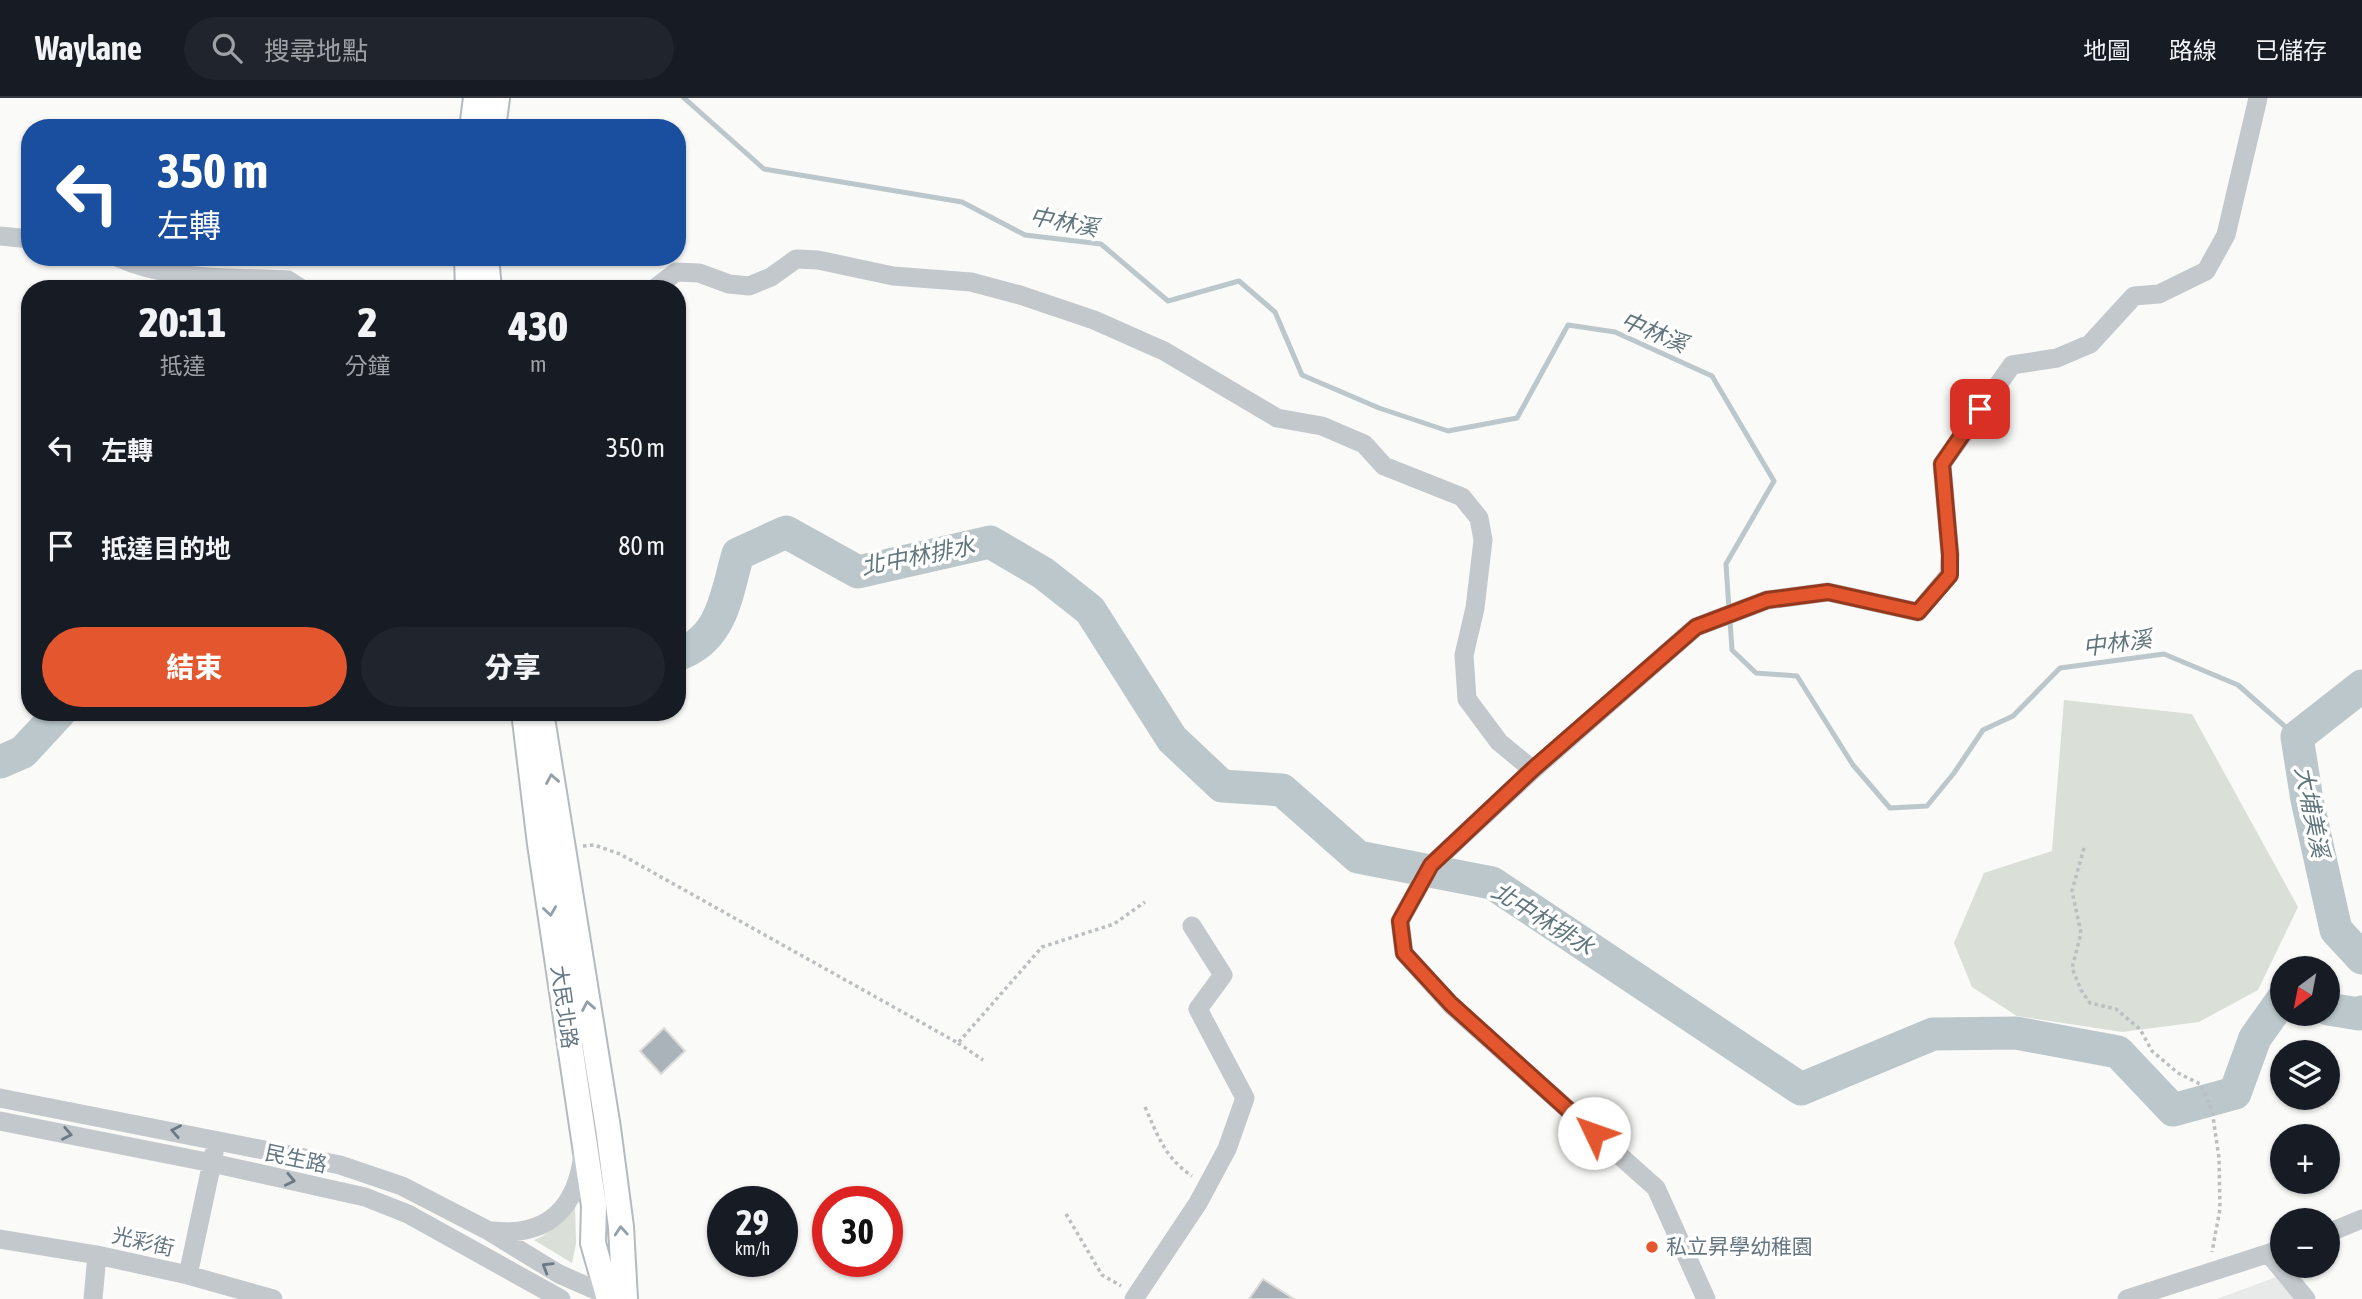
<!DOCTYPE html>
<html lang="zh-TW">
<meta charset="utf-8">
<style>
body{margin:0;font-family:"Asap Condensed","Noto Sans TC",sans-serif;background:#20242c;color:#f1f3f6;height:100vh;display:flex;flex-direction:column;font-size:26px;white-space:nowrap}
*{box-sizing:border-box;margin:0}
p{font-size:23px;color:#9ea1a6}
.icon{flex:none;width:38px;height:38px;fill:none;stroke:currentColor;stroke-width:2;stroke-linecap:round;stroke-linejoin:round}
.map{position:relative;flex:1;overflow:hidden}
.drawer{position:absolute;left:21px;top:182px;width:665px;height:441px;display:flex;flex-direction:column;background:#171b24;border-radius:28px;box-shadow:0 2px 5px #0004}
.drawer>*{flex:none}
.guide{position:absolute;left:21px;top:21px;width:665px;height:147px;border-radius:28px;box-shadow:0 2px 5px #0004;background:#1a4fa0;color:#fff;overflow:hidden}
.needle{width:46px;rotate:212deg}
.controls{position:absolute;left:2270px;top:858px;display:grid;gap:14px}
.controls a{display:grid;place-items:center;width:70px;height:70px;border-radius:50%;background:#171b24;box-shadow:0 2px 5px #0004;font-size:35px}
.speed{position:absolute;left:707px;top:1088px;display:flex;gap:14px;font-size:35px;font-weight:700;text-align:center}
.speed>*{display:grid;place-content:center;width:91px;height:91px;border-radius:50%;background:#171b24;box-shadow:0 2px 5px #0004;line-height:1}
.speed small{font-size:18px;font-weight:400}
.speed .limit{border:10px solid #d22;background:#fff;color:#111}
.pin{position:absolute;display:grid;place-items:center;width:60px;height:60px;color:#fff;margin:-30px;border-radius:14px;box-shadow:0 4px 10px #0006}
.me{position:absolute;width:77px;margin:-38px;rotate:312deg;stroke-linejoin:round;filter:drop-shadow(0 0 5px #0008)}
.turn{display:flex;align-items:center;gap:24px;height:147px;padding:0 21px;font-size:32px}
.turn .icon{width:91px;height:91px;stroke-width:2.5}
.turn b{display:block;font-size:49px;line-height:60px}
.eta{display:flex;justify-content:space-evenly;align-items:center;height:119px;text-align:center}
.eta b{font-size:42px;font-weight:800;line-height:49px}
.button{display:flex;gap:14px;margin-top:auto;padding:14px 21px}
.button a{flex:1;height:80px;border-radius:42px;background:#e4572e;color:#fff;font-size:28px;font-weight:800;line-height:80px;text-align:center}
.button a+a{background:#20242c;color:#f1f3f6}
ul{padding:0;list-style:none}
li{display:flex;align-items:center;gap:21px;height:98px;padding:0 21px}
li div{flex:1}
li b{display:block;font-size:26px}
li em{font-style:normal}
header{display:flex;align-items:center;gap:42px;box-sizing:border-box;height:98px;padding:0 35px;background:#171b24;border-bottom:2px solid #363941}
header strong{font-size:33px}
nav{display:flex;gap:38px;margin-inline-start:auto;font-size:24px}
.search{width:490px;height:63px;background:#20242c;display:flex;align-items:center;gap:18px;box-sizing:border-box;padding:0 24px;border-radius:38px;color:#9ea1a6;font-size:26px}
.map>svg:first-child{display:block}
</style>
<header>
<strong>Waylane</strong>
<div class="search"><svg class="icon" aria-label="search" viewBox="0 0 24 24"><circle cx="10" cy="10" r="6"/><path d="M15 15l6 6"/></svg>搜尋地點</div>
<nav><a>地圖</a><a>路線</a><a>已儲存</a></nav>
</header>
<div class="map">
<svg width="2362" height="1201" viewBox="0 0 2362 1201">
<rect width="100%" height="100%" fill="#fafaf8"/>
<path fill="#e8e9e9" d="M2276,1179L2294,1201H2217Z"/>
<path fill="#dadfd7" d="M2064,602L2192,616L2298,809L2258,892L2199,924L2122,934L2017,918L1972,889L1954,845L1984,775L2052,753Z
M575,1108L576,1145L572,1165L534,1142L543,1138Z"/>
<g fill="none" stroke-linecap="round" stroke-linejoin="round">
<path stroke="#bbc7cb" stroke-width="5" d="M684,0L764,71L962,104L1025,137L1101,146L1168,203L1239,183L1275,214L1302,277L1379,310L1448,333L1517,320L1568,227L1615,234L1712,278L1774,383L1726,466L1729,512
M1730,522L1732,552L1756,575L1797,578L1853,667L1890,710L1927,708L1954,675L1983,632L2013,618L2060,570L2164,556L2238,587L2297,639"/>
<path stroke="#bbc7cb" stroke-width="33" d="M677,557C723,541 726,497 738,456L786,434L858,474L990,444L1043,475L1090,512L1172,641L1222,688L1282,692L1358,759L1492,785L1801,991L1933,936L2016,935L2118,954L2173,1012L2235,995L2255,940L2282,902
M2362,588L2297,639L2307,702L2336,832L2362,860
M0,664L23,654L60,614
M2328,911L2359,916L2362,914"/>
</g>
<path fill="#aab3b9" stroke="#dcdcda" stroke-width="2" d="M664,930L685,953L661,976L640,953Z
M1263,1181L1294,1201H1249Z"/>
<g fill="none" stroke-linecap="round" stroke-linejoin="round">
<g stroke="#b5babe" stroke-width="28">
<path id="major" d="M472,30L476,0
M493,30L497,0
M467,159L468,191
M486,159L489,191
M524,614L540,746L594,1108L593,1145L609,1201
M541,614L608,1030L621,1129L625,1201"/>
</g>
<path stroke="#bbbfc2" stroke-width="3.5" stroke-dasharray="3.5 3.5" stroke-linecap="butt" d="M583,748L594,747L620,756L958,945L1042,849L1114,826L1145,804
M2084,750L2072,793L2081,835L2072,870L2081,892L2090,905L2116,911L2140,931L2152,953L2178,975L2200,986L2212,1012L2219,1060L2220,1111L2212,1154
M958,945L983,962
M1145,1009C1158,1038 1165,1060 1192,1078
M1066,1116L1102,1177L1121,1188"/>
<path stroke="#c3c8cc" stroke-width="19" d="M0,138L30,141
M117,159C169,183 232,179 288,182L302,191
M654,191L676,174L699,175L729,186L749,188L771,179L796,161L818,162L893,178L971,184L1020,197L1094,222L1164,253L1277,320L1322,328L1364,346L1384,368L1462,399L1479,420L1483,442L1475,510L1464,557L1467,601L1499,644L1533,672
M0,1000L340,1067L402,1088L487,1132L559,1176L609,1198
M0,1023L212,1065L365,1099L408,1116L561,1201
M492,1133C548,1139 577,1110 583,1055
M2328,1135L2362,1121
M0,1141L97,1157L188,1177L273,1201
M2269,1156L2306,1201
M188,1177L214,1055
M93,1201L97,1157
M1134,1201L1198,1105L1227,1051L1245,1000L1198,911L1223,877L1192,828
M1706,1201L1656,1090L1451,907L1404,855L1400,823L1431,767L1533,672L1696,529L1767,502L1828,494L1918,514L1949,477L1950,457L1942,366L2012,267L2057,260L2090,246L2134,198L2159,196L2206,173L2226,137L2258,0
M2127,1201L2282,1151"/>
<use href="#major" stroke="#fff" stroke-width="24"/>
</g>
<defs><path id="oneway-chevron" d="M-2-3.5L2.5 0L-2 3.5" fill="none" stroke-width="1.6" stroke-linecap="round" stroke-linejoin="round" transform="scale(1.75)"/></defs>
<g stroke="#939fa8">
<use href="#oneway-chevron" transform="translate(552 681) rotate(-100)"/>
<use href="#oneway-chevron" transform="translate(550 813) rotate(82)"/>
<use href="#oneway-chevron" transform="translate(588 908) rotate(-100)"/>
<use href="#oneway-chevron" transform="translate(621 1133) rotate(-94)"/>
</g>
<g stroke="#6a7a87">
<use href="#oneway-chevron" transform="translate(176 1033) rotate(-169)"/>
<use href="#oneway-chevron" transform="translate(67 1036) rotate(11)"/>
<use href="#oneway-chevron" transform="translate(290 1082) rotate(12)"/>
<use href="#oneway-chevron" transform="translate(547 1169) rotate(-149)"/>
</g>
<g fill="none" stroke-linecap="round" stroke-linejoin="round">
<g stroke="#94391e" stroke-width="18">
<path id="route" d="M1594,1035L1451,906L1404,855L1400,823L1431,767L1533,671L1696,529L1767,502L1828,494L1918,514L1950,477V457L1942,366L1980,311"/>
</g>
<use href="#route" stroke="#e4572e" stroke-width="12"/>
</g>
<circle fill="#e4572e" stroke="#fff" stroke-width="2.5" cx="1652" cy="1149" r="7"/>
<g text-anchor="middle" stroke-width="7" stroke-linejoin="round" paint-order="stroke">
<g font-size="21" fill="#657683" stroke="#fff">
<text transform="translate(564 909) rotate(82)" y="7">大民北路</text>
<text transform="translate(296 1061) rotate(12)" y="7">民生路</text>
<text transform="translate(143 1144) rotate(13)" y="7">光彩街</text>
</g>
<g font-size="21" fill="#657683" stroke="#fff" text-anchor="start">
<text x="1666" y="1156">私立昇學幼稚園</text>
</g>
<g font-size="23" font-style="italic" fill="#60757c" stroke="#fff">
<text transform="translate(1064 124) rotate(11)" y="8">中林溪</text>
<text transform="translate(1654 234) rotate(23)" y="8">中林溪</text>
<text transform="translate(918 458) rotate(-11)" y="8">北中林排水</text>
<text transform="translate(2117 545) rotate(-7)" y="8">中林溪</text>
<text transform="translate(2312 714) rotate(79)" y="8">大埔美溪</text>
<text transform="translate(1543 821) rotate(32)" y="8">北中林排水</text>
</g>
</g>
</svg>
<div class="controls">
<a><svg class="needle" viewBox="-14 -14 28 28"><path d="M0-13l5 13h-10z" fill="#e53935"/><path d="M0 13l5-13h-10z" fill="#9ea1a6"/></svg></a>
<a><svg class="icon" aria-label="layers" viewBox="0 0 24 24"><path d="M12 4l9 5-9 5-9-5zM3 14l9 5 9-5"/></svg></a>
<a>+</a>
<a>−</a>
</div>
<div class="speed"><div>29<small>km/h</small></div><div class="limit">30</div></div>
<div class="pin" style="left:1980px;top:311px;background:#d93025"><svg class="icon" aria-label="arrive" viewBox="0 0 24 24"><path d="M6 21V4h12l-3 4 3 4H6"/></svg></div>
<svg class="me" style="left:1594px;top:1035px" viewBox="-20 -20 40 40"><circle r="19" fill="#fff"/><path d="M0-13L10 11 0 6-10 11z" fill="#e4572e"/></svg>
<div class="guide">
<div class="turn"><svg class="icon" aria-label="left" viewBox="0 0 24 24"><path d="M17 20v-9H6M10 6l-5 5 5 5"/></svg><div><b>350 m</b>左轉</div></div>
</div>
<section class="drawer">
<div class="eta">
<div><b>20:11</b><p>抵達</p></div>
<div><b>2</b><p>分鐘</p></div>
<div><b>430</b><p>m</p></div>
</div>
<ul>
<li><svg class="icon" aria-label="left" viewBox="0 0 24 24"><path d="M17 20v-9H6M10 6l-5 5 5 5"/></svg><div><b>左轉</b></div><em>350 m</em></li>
<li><svg class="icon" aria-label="arrive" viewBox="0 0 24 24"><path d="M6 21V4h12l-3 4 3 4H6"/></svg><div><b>抵達目的地</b></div><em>80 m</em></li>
</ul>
<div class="button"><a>結束</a><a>分享</a></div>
</section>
</div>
